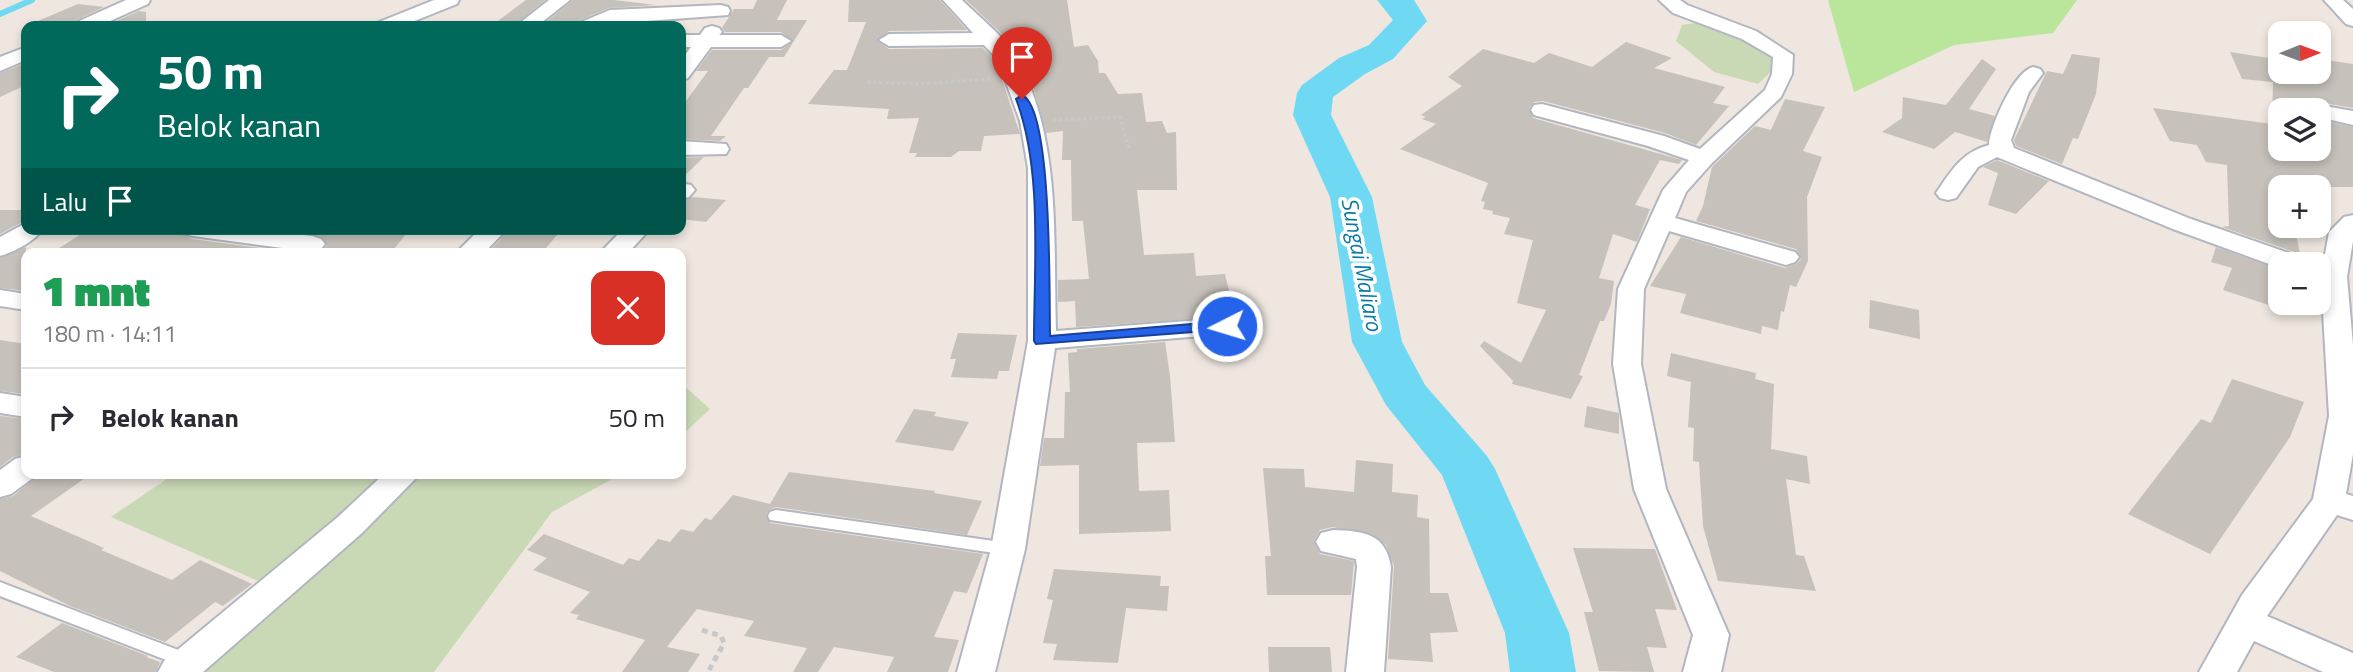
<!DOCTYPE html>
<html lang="id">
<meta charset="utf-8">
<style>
body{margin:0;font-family:"Titillium Web",sans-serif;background:#f2f2f3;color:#2b2b33;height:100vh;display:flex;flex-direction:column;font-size:26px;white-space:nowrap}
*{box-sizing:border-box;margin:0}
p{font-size:23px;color:#7c7c81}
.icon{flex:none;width:38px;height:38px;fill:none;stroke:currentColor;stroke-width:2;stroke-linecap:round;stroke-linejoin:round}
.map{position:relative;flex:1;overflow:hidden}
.drawer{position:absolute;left:21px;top:248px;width:665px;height:231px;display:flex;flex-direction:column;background:#fff;border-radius:14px;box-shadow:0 4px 10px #0003}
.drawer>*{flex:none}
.top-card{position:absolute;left:21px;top:21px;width:665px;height:214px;border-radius:14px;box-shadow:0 4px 10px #0003;background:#00695c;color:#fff;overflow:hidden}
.needle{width:46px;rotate:89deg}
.tools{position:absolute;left:2268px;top:21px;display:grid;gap:14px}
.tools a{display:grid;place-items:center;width:63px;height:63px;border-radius:14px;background:#fff;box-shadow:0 4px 10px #0003;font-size:35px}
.pin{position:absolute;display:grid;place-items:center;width:60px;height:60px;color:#fff;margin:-72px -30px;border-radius:50% 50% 50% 0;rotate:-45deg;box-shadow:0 0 7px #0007}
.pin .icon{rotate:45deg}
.me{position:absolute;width:77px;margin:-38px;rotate:265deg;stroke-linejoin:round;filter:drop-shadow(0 0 5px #0008)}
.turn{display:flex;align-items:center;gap:24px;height:147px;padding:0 21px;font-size:32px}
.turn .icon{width:91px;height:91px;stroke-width:2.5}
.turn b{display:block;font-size:49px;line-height:60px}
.then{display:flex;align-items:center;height:66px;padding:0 21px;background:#0003;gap:14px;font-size:26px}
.round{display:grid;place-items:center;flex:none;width:74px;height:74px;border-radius:14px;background:#f2f2f3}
.head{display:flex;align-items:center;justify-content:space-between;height:119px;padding:0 21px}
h1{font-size:42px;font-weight:800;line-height:52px;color:#1e9e55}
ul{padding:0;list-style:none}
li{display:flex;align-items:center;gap:21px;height:98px;padding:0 21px;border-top:2px solid #e1e1e2}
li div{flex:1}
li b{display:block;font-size:26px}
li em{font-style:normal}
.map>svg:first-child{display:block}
</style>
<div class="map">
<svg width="2353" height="672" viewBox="0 0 2353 672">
<rect width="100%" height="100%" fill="#eee6df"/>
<path fill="#b9e69a" d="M1828,0H2077L2053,33L1954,45L1854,92Z"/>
<path fill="#c9d9b5" d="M1702,22L1771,51L1774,69L1758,84L1714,72L1676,41L1682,25Z
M681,383L710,409L681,436Z
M174,474H621L552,512L434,672H179L265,584L111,517Z"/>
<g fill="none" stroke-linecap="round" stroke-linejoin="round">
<path stroke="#6fd9f3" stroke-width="6" d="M0,14L32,0"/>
<path fill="#6fd9f3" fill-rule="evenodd" d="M1377,0H1414L1427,21L1393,59L1365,74L1333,97L1331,115L1372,197L1402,342L1425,385L1487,456L1495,469L1569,633L1576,672H1510L1505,633L1442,475L1386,405L1352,342L1330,197L1293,115L1297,93L1302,85L1339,58L1369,45L1393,20Z"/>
</g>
<path fill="#c6c1ba" d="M526,0H545L514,26H491Z
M573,0H614L656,5L609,8L580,20L575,26H541Z
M757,0H787L777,20H807L784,57H769L748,88H744L711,136H726L720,141L681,139V108L708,71H696L712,50H781L793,42L781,32H725L722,28L734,9H753Z
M849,0H940L967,30L889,31L877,41L889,49L983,48L996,61L1020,134L984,136L981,151H959L951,157H915L917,153H909L919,118L887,119L889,109L808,104L834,70H847L866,22H848Z
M966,0H1067L1074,47L1088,45L1098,61L1099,73H1105L1118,94L1142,93L1146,122L1162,121L1167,133L1176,132L1177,190H1137L1144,255L1194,253L1196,276L1225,274L1235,316L1076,327L1075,301L1058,302V280L1089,279L1083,221H1072L1071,160H1062L1063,131L1046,133L1034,89L1019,57L1001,33Z
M78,4L104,7L76,20L71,26H26Z
M139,11L146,12V26H105Z
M1626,42L1672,58L1654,68L1725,87L1713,103L1729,106L1696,145L1665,133L1543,101L1534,102L1529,109L1533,118L1682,160L1679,164L1660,160L1635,205L1650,209L1637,242L1613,234L1599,278L1614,281L1611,304L1604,321H1600L1579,375L1583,376L1571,399L1512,384L1513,381L1480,346L1484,341L1521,363L1546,310L1517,303L1533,240L1504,234L1510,218L1492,214L1493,211L1483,209L1485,202L1481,201L1488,183L1400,149L1436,124L1422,119L1426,117L1421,115L1462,86L1448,77L1483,49L1534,63L1549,53L1592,67Z
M2230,52L2275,59L2271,52L2280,54V72H2319V59L2353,64V108L2319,102L2307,110H2280V149H2319V120L2353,127V187H2280V226H2289L2290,232L2296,234L2300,254L2222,227L2229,226L2227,165L2206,162L2197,145L2170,141L2153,108L2272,124L2273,82L2242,79Z
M2072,54L2100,58L2096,94L2078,139L2073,138L2062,164L2016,146L2014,140L2047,71L2063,74Z
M1982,59L1996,69L1969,109L1995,116L1987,142L1955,132L1934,149L1882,132L1902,118L1903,97L1946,105Z
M26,63V85L0,97V73Z
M1785,99L1825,107L1803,151L1822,157L1807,197L1808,261L1796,287L1790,285L1784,312L1781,311L1778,330L1762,326L1761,334L1680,313L1686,294L1650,286L1681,237L1785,268L1796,264L1801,259L1796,249L1696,221L1703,206L1712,167L1755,126L1771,130Z
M704,157L681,179V158Z
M1997,160L2049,181L2016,214L1988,205L1998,173L1983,167Z
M693,197L726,200L706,222L681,219V201Z
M0,210H26V220L0,234Z
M89,229L180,233L192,239L305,254H50Z
M279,229H410L390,254H315L327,246L322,237Z
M510,229H562L541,254H487Z
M26,247V291L0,288V258Z
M2216,247L2280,270V303H2290L2287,311L2223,290L2232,268L2211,262Z
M1870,300L1919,310L1920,339L1869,328Z
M958,333L1017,335L1009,371H999L997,379L951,377L956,359H950Z
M0,340L26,344V394L0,391Z
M1165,342L1170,376L1175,442L1137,443L1139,491L1169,490L1171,531L1079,534V465L1040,466L1044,438H1064L1065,392H1070L1068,353L1077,352V349Z
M1671,353L1756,373L1755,379L1774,384L1771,449L1807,456L1810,484L1786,479L1796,555L1804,556L1816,591L1718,581L1703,526L1699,462L1693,461L1694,428L1688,427L1691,382L1667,376Z
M2232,379L2304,402L2290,437L2210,554L2128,514L2201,419L2211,423Z
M1587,406L1619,413V434L1584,427Z
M914,409L936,412L934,416L969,422L953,451L895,442Z
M0,416L26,419V454L13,457L0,467Z
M1356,460L1393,464L1392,492L1418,495L1417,517L1429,519L1430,593H1448L1458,632L1430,633L1433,662L1388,659L1394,566L1386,545L1372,534L1332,527L1320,530L1314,541L1320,554L1354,561L1351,595H1267L1265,556H1271L1263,468L1304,469L1305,487L1354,492Z
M789,472L935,491L934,493L982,501L967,535L776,507L769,510L766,515L770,523L983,554L967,593L954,591L934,637L959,640L948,672H887L894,657L834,647L818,672H793L807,648L744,636L754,621L697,609L667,647L700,654L688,672H622L645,640L576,619L579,615L570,613L590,592L533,570L547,558L527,550L544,534L623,565L629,558L639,561L658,539L670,542L681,529L693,532L705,518L711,520L733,495L770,504Z
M39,474H91L31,516L104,548L101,550L172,580L200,560L252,584L223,606L215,602L165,642L70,606L0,571V499L13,496Z
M1573,548L1655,549L1677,610L1655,609L1667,648L1647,647L1654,672L1599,671L1584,612H1593Z
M1054,569L1161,576L1160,586H1169L1167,611L1126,608L1118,663L1053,660L1057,644L1043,643L1053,600L1047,599Z
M62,623L148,656L146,657L160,662L156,672H54L16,657Z
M1268,647H1330L1332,672H1269Z"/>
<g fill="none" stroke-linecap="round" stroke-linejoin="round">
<g stroke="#b2b6c0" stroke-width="4">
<path id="lane" d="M776,510L1008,543L1014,545L1017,549L1014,553L1008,555L770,520L768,516L770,512Z
M0,582L194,656L196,661L194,666L187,668L0,596Z"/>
</g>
<g stroke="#b2b6c0" stroke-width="4">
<path id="street" d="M126,0H150L148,4L99,26H74L77,22Z
M434,0H459L457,4L402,26H376L379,22Z
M549,0H570L537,26H516Z
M943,0H962C979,17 1006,38 1017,58C1062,141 1053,240 1056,331L1227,318L1237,320L1241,326L1237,332L1227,334L1055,348L1025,549L995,672H957L991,549L1028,341V168L1020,121L998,60L984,45L889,46L879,40L889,34L973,33Z
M1659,0H1680L1687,5L1756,31L1793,55L1792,74L1781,97L1712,163L1686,192L1675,218L1795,252L1799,257L1795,262L1786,265L1669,231L1644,289L1641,364L1666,489L1729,635L1721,672H1683L1693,635L1634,489L1613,364L1618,289L1663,190L1689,160L1648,146L1534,115L1531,110L1534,105L1542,104L1664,136L1700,149L1765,90L1772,74L1773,57L1742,39L1673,13Z
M2324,0H2343L2353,9V26L2346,24Z
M721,5L728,7L730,11L728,15L578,26L581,22L610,10Z
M712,26L719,28L722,32L719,35H781L791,41L781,47H711L688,78L681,80V60L691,47H681V35H700L705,28Z
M26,47V60L0,71V57Z
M2033,67L2040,69L2043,73L2029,92L2011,140L2014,148L2191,219L2303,258L2307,264H2280V268L2173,229L1997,157L1978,167L1956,198L1948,200L1940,198L1936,193C1951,171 1962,152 1989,145C1990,126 2014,72 2033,67Z
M2319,105L2353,111V125L2319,117V110H2309Z
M681,141L726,144L729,149L726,154L681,155Z
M681,183L691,185L695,190L689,197L681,199Z
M2353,215V241L2347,277L2353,345V454L2346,494L2353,496V520L2337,515L2267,616L2353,653V672H2323L2254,641L2237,672H2199L2242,595L2313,499L2329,416L2321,277L2329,232L2344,217Z
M26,223V229H43C35,241 14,252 0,256V237Z
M181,229H255L312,236L321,239L325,244L321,249L312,252L193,236L184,234Z
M480,229H507L483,254H455Z
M623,229H650L627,254H599Z
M0,290L26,294V310L0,306Z
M0,393L26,397V417L0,413Z
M26,456V474L37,475L11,494L0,497V470L15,459Z
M384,474H420L362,533L203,672H158L164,661L338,517Z
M1333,530C1363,531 1386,533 1391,567L1384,672H1346L1357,567L1356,559L1321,551L1316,542L1321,533Z"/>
</g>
<path stroke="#c8c8c8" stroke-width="3.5" stroke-dasharray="3.5 2.5" stroke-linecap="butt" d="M867,82L918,84L992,79
M1053,120L1120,117L1129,149"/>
<path stroke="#c8c8c8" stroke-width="5" stroke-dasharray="6 4.5" stroke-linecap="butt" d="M702,630L721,636L724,643L708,672"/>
<use href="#lane" fill="#fff" fill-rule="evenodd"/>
<use href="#street" fill="#fff" fill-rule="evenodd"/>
</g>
<path fill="#2563eb" stroke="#184099" stroke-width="2" d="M1022,95C1053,108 1049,299 1050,336L1227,321L1233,322L1235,326L1233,329L1036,344L1034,341C1034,265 1043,170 1016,99Z"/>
<g text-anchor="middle" stroke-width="7" stroke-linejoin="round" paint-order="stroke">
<g font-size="23" font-style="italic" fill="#097aa4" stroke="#fff">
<text transform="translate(1362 264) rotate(79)" y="8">Sungai Maliaro</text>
</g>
</g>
</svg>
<div class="tools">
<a><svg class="needle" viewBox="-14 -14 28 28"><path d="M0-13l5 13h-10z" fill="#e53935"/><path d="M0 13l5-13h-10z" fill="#7c7c81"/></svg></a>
<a><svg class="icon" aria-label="layers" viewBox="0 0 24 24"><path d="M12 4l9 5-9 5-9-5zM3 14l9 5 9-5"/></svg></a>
<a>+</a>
<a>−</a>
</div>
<div class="pin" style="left:1022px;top:99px;background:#d93025"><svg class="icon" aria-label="arrive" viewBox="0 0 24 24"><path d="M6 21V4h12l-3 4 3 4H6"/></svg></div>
<svg class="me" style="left:1227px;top:326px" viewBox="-20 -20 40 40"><circle r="17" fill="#2563eb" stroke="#fff" stroke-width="3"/><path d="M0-11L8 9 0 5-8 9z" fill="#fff"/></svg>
<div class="top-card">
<div class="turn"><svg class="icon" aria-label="right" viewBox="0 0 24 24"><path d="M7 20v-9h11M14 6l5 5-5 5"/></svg><div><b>50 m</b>Belok kanan</div></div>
<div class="then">Lalu<svg class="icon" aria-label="arrive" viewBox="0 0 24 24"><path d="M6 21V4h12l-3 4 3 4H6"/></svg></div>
</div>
<section class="drawer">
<div class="head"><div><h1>1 mnt</h1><p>180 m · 14:11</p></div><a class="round" style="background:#d93025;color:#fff"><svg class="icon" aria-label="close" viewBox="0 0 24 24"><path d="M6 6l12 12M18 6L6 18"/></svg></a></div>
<ul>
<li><svg class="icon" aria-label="right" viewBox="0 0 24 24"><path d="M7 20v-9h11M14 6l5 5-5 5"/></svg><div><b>Belok kanan</b></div><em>50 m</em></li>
</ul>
</section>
</div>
